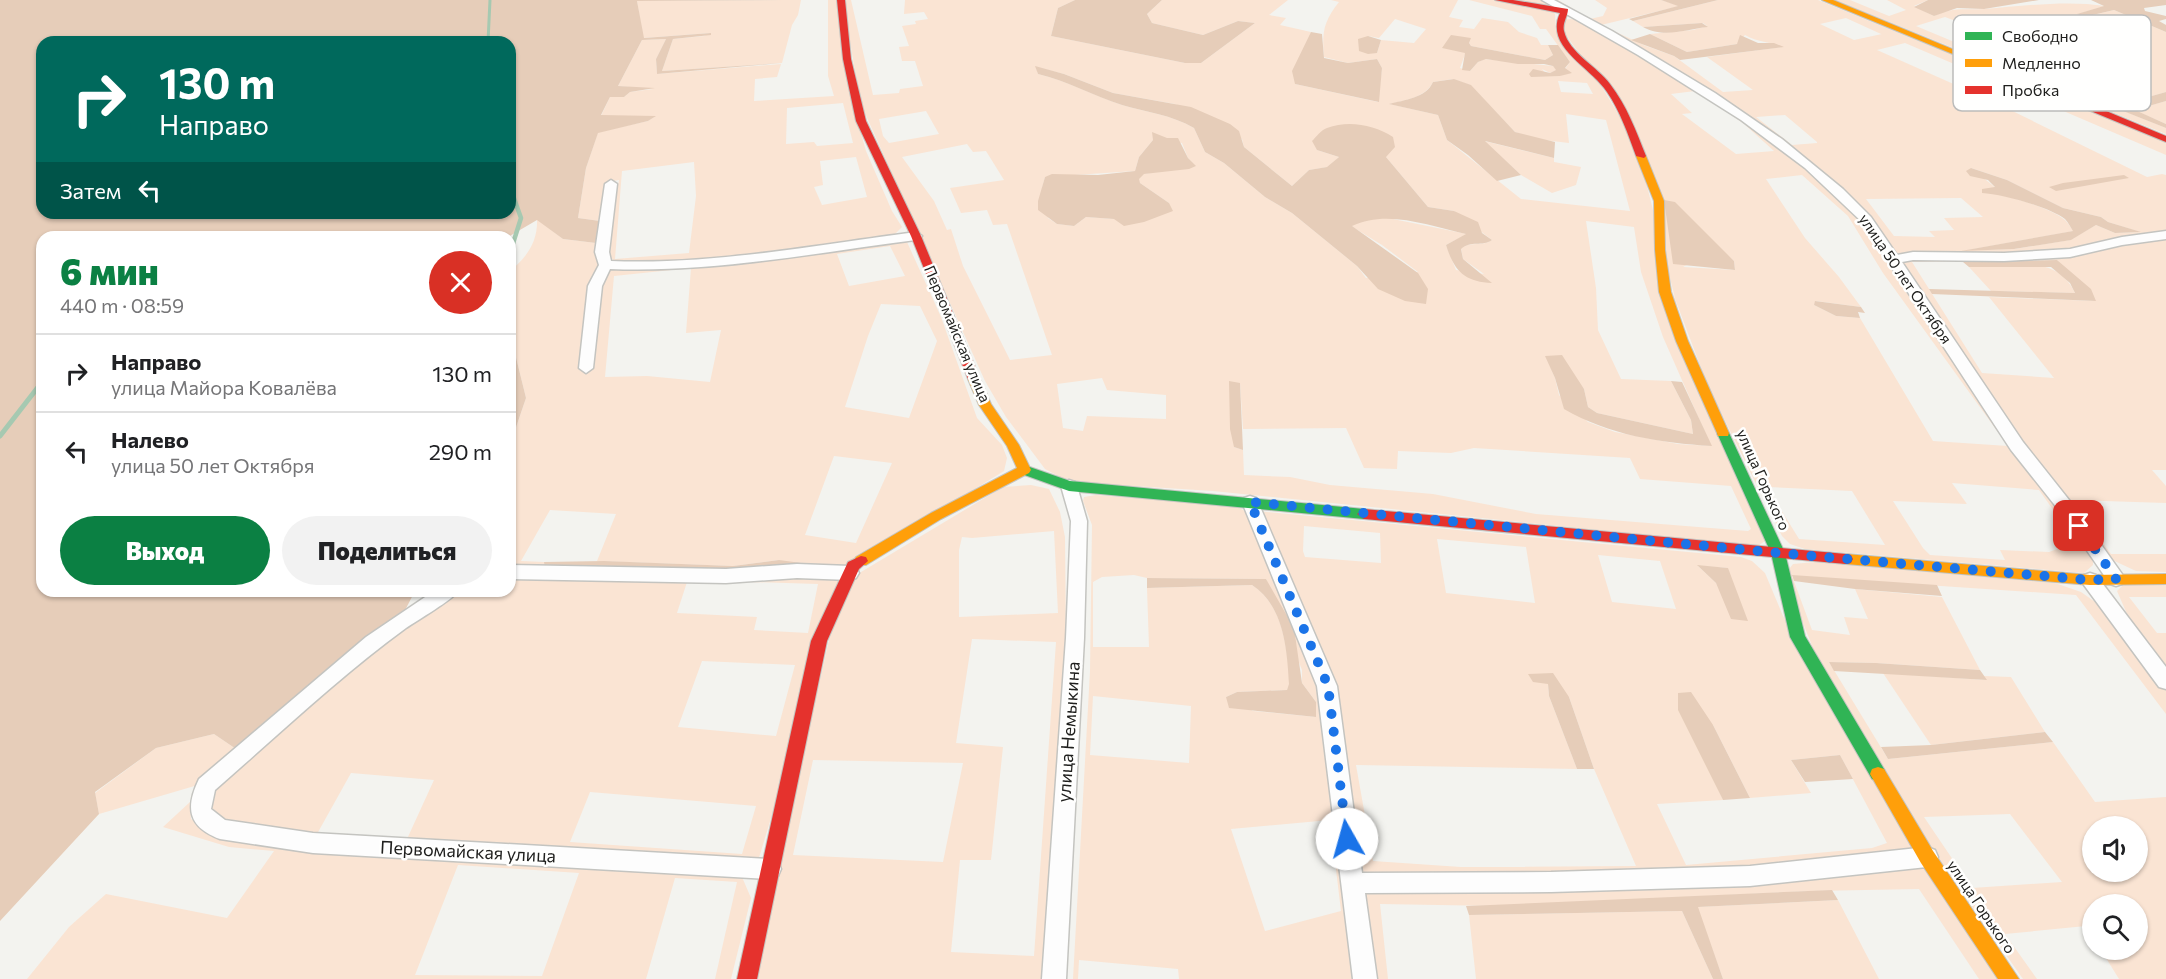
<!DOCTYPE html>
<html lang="ru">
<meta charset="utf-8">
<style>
body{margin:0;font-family:Commissioner,sans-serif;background:#f2f2f2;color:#202124;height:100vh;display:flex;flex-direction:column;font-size:22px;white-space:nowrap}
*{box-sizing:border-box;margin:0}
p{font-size:20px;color:#757577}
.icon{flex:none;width:33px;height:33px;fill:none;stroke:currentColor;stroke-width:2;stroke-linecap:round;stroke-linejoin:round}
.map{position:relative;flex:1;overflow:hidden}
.sheet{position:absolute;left:36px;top:231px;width:480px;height:366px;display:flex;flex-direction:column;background:#fff;border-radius:18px;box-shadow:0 2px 4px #0004}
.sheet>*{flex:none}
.top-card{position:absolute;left:36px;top:36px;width:480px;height:183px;border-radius:18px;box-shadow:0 2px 4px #0004;background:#00695c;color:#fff;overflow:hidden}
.buttons{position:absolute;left:2082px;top:816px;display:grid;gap:12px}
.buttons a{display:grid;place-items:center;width:66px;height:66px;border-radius:50%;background:#fff;box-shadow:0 2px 4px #0004;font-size:30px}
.pin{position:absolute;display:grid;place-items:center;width:51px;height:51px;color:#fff;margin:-26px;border-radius:12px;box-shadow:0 3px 9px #0006}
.me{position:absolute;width:66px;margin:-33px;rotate:353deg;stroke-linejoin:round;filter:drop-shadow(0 0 4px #0008)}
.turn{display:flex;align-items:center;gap:21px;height:126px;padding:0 24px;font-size:27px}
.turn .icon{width:78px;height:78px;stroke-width:2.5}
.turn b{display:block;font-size:42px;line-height:51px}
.then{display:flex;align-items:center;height:57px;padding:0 24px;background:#0003;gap:12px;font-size:22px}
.round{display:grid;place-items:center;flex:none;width:63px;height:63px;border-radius:32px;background:#f2f2f2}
.head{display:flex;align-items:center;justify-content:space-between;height:102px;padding:0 24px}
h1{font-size:36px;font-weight:800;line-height:45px;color:#0b8043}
.button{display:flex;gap:12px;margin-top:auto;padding:12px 24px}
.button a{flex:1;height:69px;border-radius:36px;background:#0b8043;color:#fff;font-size:24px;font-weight:800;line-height:69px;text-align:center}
.button a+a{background:#f2f2f2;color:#202124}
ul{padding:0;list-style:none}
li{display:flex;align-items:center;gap:18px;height:78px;padding:0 24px;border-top:2px solid #e0e0e0}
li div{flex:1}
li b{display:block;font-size:22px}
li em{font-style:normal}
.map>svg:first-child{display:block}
</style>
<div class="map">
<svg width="2166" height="979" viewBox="0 0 2166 979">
<rect width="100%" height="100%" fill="#f3f3ef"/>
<path fill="#fae4d3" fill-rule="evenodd" d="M783,0H801L798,15L792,25L782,63L662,71L673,39L704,36L711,33L643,38L637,1Z
M828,0H836L853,106L866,151L892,211L902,227L895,234L886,236L795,250L690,261L624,263L613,260L609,255L610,225L619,180L607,182L600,221L578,218L586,168L598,132L648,121L654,117L601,116L610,97H624L630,92L653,89L618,86L642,40L666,39L656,59L657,74L781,64L777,77L755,79L754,101L834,96L828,76ZM843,103L853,143L817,146L814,142L786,144L787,108ZM856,157L867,197L822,205L814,187L823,185L820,161ZM694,162L696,196L689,253L615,259L622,171Z
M843,0H851L873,95L899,93L900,89L923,86L915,61H902L899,47L909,46L902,26L916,24L915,21L928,19L924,12L904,14L905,0H1075L1058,8L1051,36L1185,63H1201L1255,23L1238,21L1203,35L1152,23L1147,14L1162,0H1288L1269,15L1286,18L1280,25L1311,32L1295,84L1378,102L1382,68L1377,59L1348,63L1324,57C1322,33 1323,22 1339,2L1331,0H1458L1449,17L1463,20L1459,27L1474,29L1482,18L1508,22L1519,32L1537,38L1541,45H1548L1553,55L1545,60L1471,46L1469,43L1471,38L1460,68L1470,71L1478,62L1485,59L1553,66L1557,70L1550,73L1542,69L1547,75L1560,76L1570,62L1546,29H1540L1532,16L1469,0H1545L1555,14L1556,31L1594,74L1628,130L1655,200L1657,251L1766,540L1758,546L1213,491L1086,483L1060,477L1045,469L1006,417L985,381L864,111L855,71ZM1395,19L1426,29L1414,43L1381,40L1377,53L1368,36L1379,38ZM1036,67L1064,74L1113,93L1175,104L1242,139L1244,147L1292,186L1309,170L1328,167L1339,157L1317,150L1386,157L1428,207L1454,211L1492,240C1482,247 1471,241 1461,248L1463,259L1484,274L1456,270L1446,245L1467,234L1383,217L1366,219L1351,226L1382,245L1418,272L1366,278L1357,266L1292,213L1265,197L1224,163L1205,152L1194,128C1172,115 1146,112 1122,105C1094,96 1068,81 1038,74ZM1453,79L1470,85L1515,132L1536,139L1569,143L1566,114L1606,120L1630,211L1521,199L1447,140L1438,115L1390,104C1406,100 1426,97 1433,82ZM1558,81L1587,83L1593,94L1561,92ZM926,111L939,134L889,143L883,136L879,119ZM1153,140L1182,143L1188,158L1195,166L1143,174L1138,179L1140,183L1169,203L1114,219L1086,217L1074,226L1057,224L1048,218L1042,188L1045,177L1135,171L1139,157ZM967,144L973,152L986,151L1004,180L950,188L961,213L987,210L993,225L1007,224L1052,355L1010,360L963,266L951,229L947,230L934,201L902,157ZM1586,221L1634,227L1641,272L1663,337L1711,446L1678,444L1615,432L1588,422L1559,395L1555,378L1546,356L1584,389L1588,407L1597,413L1693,434L1691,420L1671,381L1621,379L1598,330L1596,288ZM1102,378L1107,390L1166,395V419L1087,416L1083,431L1063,428L1057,384ZM1240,383L1243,429L1346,428L1364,468L1397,469L1398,451L1451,453L1474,448L1630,458L1640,479L1731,486L1751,529L1748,531L1536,514L1433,494L1330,485L1290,477L1244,475L1243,450L1234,447Z
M1553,0H1558L1590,19L1603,16L1607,8L1595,0H1661L1680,6L1601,25L1646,46L1674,56L1723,92L1753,90L1707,57L1782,47C1769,41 1759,43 1745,35L1737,44L1687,52L1650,34L1693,30L1707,26L1703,23L1643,27L1633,21L1718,0H1818L2166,142V155L1905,43L1877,50L1994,102L2147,177L2162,174L2166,175V233L2066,252L1897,257L1799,155ZM1846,18L1881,34H1882L1854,40L1820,24ZM1785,115L1817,142V143L1792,145L1756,117ZM1971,168L2007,180L2063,208L2101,217L2108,222L2140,232L2115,233L2096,225L2070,240L2014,249L1968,250L2074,231C2071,228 2068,223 2065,220C2050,207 2002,194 1983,192L1996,188ZM1961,198L1983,217L1944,218L1954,230L1929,231L1935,237L1894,236L1866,199Z
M1835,0H1850L1889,16L1906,10L1887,0H1928L1914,6L1934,16C1951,7 1966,10 1984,9C2023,6 2067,0 2105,6L2078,14L2084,17L2114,10L2166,32V92L2114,107L2166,128V134ZM1945,17L1999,37L2047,63L2072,54L2116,71L2082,83L2095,88L2079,94L1916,26Z
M1570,19L1578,20L1605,34L1723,106L1814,173L1862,221L2063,510L2093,557V565L2084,573L1805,549L1790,544L1782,536L1686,342L1632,126L1563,31V20ZM1695,91L1743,123L1774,151L1736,154L1682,114L1692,113L1671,94ZM1802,175L1848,216L1883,273L2008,446L1933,441L1860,318L1836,316L1814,305L1816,301L1861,307L1839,277L1805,238L1766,179ZM1718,247L1734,261L1735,270L1683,267ZM1952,483L2039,490L2081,549L2060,548L2049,552L2000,550L2005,560L1930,555L1923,548L1893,501L1967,504ZM1767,487L1852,491L1885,545L1799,539Z
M2166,101V124L2134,110Z
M1484,141L1554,158V162L1581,167L1576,185L1552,193L1521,175Z
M537,219L563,239L596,243L600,266L617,270L725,263L901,240L907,242L941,317L977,418L1002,445L1007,458L1004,471L848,567L795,568L779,560L733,566L597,561L616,514L550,510L521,561L544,562L545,569L510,570V445L526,398L510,333V271C527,257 538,242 537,219ZM890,246L905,276L849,286L837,254ZM691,268L686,333L721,330L710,382L647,376L605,377L614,276ZM881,304L920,306L937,341L909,418L845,407L868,336ZM834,456L892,463L856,543L805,535Z
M2166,238V470H2152L2166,486V503L2073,500L2111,554H2166V572L2136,571L2108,558L2020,442L1899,261L1915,258L2008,259ZM2057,260L2095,301L1989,297L2054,378L1982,373L1912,262Z
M2038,266C2055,267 2068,278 2075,293L1991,291L1969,267Z
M1031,485L1049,489L1060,512L1065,537L1066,638L1043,979H753L835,613L851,578L1003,487ZM1054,531L1058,613L959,617V550L962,537L972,538ZM972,639L1056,642L1034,956L951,952L960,860H991L1003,747L956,743ZM813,760L963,763L943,862L793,855Z
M1096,495L1235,506L1247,512L1321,692L1359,979H1179L1178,969L1079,960L1078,979H1073L1090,671L1092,525L1083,501L1084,497ZM1134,575L1147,578L1266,579L1302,670V683L1316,702V717L1253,711L1226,697L1237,692L1287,690L1290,684C1287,649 1284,606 1252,585L1147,588L1149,647H1093V582L1102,577ZM1093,696L1191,706L1189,763L1090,755ZM1330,820L1341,911L1265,931L1231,829Z
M1257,511L1741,557L1752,561L1765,573L1783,616L1917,850L1747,870L1359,878L1330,686L1310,622ZM1304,526L1380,533L1381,563L1305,557L1303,551ZM1437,539L1526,547L1535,603L1446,593ZM1598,555L1660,561L1676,609L1612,602ZM1698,566L1728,568L1723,596L1716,583ZM1548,684L1569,697L1594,769L1636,866L1461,867L1373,861L1356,765L1577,769L1549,696ZM1713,725L1750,798L1811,793L1791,760L1840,755L1887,843L1872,848L1686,865L1657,804L1723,800L1707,764Z
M1815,562L2055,583L2081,592L2098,604L2125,635L2166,690V714L2076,595L1792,576L1812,630L1850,635L1844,617L1868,619L1855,589L1942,597L1980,670L1876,663L1829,662L1888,759L2053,742L2095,802L2166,797V979H2119L2101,950H2138V904H2092V936L2086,926L2005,934L2037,979H2023L1909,817L1817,658L1799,613L1786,573L1793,564ZM2010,814L2062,882L1972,888L1924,817ZM2092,826H2138V872H2092Z
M510,575L844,577L758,861L260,832L209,814L212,788L377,642L454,591H510ZM715,581L818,584L808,633L754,630L757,617L677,613L687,582ZM702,661L795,665L776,736L678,727ZM351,773L434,780L407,839L317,834ZM590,792L756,806L742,854L570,842Z
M2124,584H2166V597H2129L2157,633H2166V668L2127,614L2117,591Z
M1883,673L1986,680L1984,676L2011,677L2045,732L1931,745Z
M214,734L239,751L198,785L99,814L95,793L156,748Z
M190,802L191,819L213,833L742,877L751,898L731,979H715L737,882L675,878L646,979H27L69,927L106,894L227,918L274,851L229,847L163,827ZM458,865L579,873L542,976L415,975Z
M1924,863L2005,979H1979L1919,889L1812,891L1496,906L1380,904L1388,979H1373L1361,889Z
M1838,900L1879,979H1723L1697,907Z
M1682,911L1713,979H1476L1469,915Z"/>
<path fill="#e6cdb9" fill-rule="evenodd" d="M0,0H783L637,1L644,38L711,33V35L673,39L662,71L782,63L657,74L656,59L666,39L642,40L618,86L655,88L630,92L624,97H610L601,115L656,116L648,121L598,133L586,168L578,218L600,221L596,243L563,239L537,220L508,237H42V591H415L401,618L239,751L214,734L156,748L95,792L99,814L0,921ZM42,42H510V213H42Z
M1075,0H1162L1147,14L1152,23L1203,35L1238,21L1255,23L1201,63H1185L1051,36L1058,8Z
M1661,0H1718L1633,21L1629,19L1678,6Z
M1928,0H2039L1984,9L1957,8L1934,16L1914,7Z
M2091,0H2166V5L2144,8L2145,11L2166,16V19L2159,21L2166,25V32L2114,10L2084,17L2077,14L2104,6Z
M1702,23L1708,27C1685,29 1665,39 1643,27Z
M1311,32L1322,34L1324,58L1348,63L1377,59L1382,68L1379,102L1295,84L1292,71Z
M1650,34L1687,52L1737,44L1740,35L1758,43H1774L1784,47L1680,60L1674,56L1631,40Z
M1451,35L1471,38L1469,43L1471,46L1545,60L1553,55L1548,45H1558L1570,62L1565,68L1572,73L1560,76L1531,77L1529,74L1533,69L1550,73L1556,70L1553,66L1544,64H1518L1486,59L1478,62L1470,71L1462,70L1465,53L1442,48Z
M1368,36L1381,40L1377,53L1368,54L1359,51L1358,39Z
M1035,66L1064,74L1113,93L1191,107L1230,124L1239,131L1244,147L1292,186L1309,170L1327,167L1339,157L1317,150L1312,141C1316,137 1321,130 1327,128C1349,120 1374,125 1393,137L1395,147L1386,157L1428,207L1454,211L1478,222L1482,233L1492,240C1482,247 1471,240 1461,249L1463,259L1492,283C1465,282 1454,271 1446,245L1466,234C1430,226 1387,209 1352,226L1418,273L1428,289L1426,304L1405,301L1378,289L1357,266L1292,213L1265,197L1224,163L1205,152L1194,128C1172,115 1146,112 1122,105C1093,96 1068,81 1038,74Z
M1454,79L1471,85L1515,132L1555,142L1554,158L1485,141L1521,175L1497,181L1468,155L1447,140L1438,115L1389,104C1404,100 1426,98 1433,82Z
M2166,92V101L2135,110L2166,124V128L2113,107Z
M1152,132L1167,138H1178L1188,158L1196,166L1189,169L1144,174L1139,179L1140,183L1169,203L1173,211L1144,222L1124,226L1114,219L1086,217L1074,226L1057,224L1038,210V201L1045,177L1052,174L1098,175L1135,171L1139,157L1153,140Z
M1971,168L2007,180L2063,208L2101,217L2108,222L2141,232L2115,233L2096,225L2071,240L2014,249L1961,251L2073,231C2071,228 2068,222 2065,219C2049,207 2002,194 1982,193V189L1995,187L1988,180L1970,176L1966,171Z
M2124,175L2129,178L2056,191L2049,187L2063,183Z
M1664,200L1675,202L1734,261L1735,270L1673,264Z
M2057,260L2091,289L2096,301L1932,294L1929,289L2075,293L2070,283L2051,267H1969L1963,262Z
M1815,301L1861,307L1865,313L1858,312L1860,318L1836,316L1814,305Z
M510,333L526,398L510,445Z
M1562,355L1584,389L1588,407L1597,413L1693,434L1691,420L1671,381L1682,382L1712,446C1660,443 1609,435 1564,409L1555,378L1545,356Z
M1229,381L1240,383L1243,450L1234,447L1230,429Z
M779,560L801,563L795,568L726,574L545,569L544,562L604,561L733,566Z
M1697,565L1728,568L1748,621L1731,619L1716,583Z
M1792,575L1937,585L1942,596L1855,589L1794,581Z
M1147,578L1266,579L1294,628L1302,683L1316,702V717L1229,708L1226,697L1237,692L1287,690L1289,684C1287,649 1284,606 1252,585L1147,588Z
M1829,662L1876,663L1980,670L1987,680L1834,671Z
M1553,673L1569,697L1594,769H1577L1549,696L1548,684L1533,682L1528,674Z
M1691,692L1713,725L1750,798L1723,800L1678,710V693Z
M2045,732L2053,742L1888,759L1881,747L1931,745Z
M1840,755L1853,779L1805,782L1791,760Z
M1832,890L1838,900L1698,907L1723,979H1713L1682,911L1469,915L1466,906Z"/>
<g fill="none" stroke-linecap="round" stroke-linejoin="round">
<path stroke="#a6c9b1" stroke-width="3" d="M488,42L490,0"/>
<path stroke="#a6c9b1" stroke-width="4.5" d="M510,187L521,218L510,253"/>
<path stroke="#a6c9b1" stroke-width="5" d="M0,436L42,382"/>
<g stroke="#c4c4c0" stroke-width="3">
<path id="street" d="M1542,0H1554L1612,31L1715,93L1782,139L1843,189L1871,217L1897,255L1913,252L2004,253L2070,249L2122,237L2166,231V239L2122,245L2070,257L2004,261L1913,260L1902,262L2023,442L2073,505L2122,574L2125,579L2122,584L2116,586L2110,584L2061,513L2011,450L1862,222L1805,168L1741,120L1638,55Z
M611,180L617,184L609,252L611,261C714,265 815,245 916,232L922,236L916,240C814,253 714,273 610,269L602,286L593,368L586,373L579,368L588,286L599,265L595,252L605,184Z
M1069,480L1075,482L1077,486L1087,521L1084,638L1066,979H1042L1066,638L1071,521L1061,486L1063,482Z
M1250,496L1256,498L1258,502L1337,686L1362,873L1551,872L1750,866L1927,847L1935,850L1938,857L1935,864L1927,867L1750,886L1551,892L1365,893L1377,979H1353L1317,686L1242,502L1244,498Z
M797,564L850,566L856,568L859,573L856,578L850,580L797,578L726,583L510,579V565L726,569Z
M2090,573L2096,575L2166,667V689L2159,687L2084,585L2081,580L2084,575Z
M434,591H458C454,599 416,621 406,628C339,677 278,735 215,790L211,809L225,820L313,833L770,859L778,862L781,869L778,876L770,879L313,853L220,839C188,827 185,808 199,779L366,637Z"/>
</g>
<g stroke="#c4c4c0" stroke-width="2">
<path id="fast" d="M1723,429L1729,433L1785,553L1805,636L1884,769L1886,774L1884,779L1878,781L1872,779L1790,637L1771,553L1717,433Z
M1024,465L1070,481L1364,509L1371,514L1364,519L1069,491L1019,473L1017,470L1019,467Z"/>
</g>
<g stroke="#c4c4c0" stroke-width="2">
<path id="slow" d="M1822,0H1833L2101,110L2093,112Z
M1641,153L1646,156L1664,201L1665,250L1671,292L1688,341L1729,433L1728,436H1718L1717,433L1676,341L1659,292L1655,250L1654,201L1636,156Z
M974,375L980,379L991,404L1019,445L1031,470L1029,473L941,519L866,565H856L854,561L856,557L931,513L1017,468L1007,446L979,405L968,379Z
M1846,554L2090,575L2166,574V584L2090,585L1846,564L1841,563L1839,559L1841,555Z
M1878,767L1884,769L1933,851L2019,979H1998L1921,863L1870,774L1872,769Z"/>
</g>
<g stroke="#c4c4c0" stroke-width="2">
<path id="jam" d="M837,0H845L851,59L866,121L921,236L980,379L978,382L974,383L968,379L911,236L856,121L843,59Z
M1495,0H1513L1568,9C1568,16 1562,23 1564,31C1569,53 1598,67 1610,84C1627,106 1636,131 1646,156L1644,158L1636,156C1628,134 1620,111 1607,92C1591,67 1544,47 1560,13Z
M2093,108H2099L2166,136V142L2093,112Z
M1364,509L1846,554L1851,555L1853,559L1851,563L1846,564L1364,519L1357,514Z
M861,556L866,557L868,561L859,569L827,641L757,979H737L811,641L848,562Z"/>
</g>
<use href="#street" fill="#fdfdfd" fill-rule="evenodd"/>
<use href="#fast" fill="#30b455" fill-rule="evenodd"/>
<use href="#slow" fill="#ff9f0a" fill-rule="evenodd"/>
<use href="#jam" fill="#e5322d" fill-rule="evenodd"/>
</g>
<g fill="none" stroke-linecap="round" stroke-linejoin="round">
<path stroke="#1a73e8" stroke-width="10" stroke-dasharray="0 18" d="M1347,839L1328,686L1250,502L1778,553L2090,580L2116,579L2079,526"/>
</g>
<g text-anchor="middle" stroke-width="5" stroke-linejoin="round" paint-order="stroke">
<g font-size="15" fill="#20201e" stroke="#fffffe">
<text transform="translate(1905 279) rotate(56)" y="5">улица 50 лет Октября</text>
<text transform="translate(957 334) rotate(67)" y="5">Первомайская улица</text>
<text transform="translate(1763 480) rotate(66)" y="5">улица Горького</text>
<text transform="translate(1981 907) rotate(56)" y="5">улица Горького</text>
</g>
<g font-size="18" fill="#20201e" stroke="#fffffe">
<text transform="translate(1069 732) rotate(-86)" y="6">улица Немыкина</text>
<text transform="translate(468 852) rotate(3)" y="6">Первомайская улица</text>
</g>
</g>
<rect x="1953" y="15" width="198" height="96" rx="9" fill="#fffffe" stroke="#bcbcbb" stroke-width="1.5"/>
<rect x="1965" y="32" width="27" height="8" fill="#30b455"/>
<rect x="1965" y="59" width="27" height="8" fill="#ff9f0a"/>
<rect x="1965" y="86" width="27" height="8" fill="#e5322d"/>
<g font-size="16" fill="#20201e">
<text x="2002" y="42">Свободно</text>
<text x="2002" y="69">Медленно</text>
<text x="2002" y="96">Пробка</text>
</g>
</svg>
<div class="buttons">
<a><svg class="icon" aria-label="sound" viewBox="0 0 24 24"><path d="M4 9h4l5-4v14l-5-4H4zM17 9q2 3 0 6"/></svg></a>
<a><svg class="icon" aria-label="search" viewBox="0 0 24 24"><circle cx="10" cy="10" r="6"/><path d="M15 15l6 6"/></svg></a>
</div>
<div class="pin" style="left:2079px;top:526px;background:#d93025"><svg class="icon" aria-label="arrive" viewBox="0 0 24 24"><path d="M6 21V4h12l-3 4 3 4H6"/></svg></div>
<svg class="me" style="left:1347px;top:839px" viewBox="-20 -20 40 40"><circle r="19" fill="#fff"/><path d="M0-13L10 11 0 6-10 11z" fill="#1a73e8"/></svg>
<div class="top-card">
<div class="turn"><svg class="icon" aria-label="right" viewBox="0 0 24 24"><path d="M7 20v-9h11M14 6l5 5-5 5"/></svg><div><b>130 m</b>Направо</div></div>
<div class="then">Затем<svg class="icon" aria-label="left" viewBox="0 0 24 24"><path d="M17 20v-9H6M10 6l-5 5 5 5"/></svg></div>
</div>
<section class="sheet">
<div class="head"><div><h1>6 мин</h1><p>440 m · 08:59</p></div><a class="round" style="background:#d93025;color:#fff"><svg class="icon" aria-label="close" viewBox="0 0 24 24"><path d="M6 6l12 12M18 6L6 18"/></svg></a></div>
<ul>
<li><svg class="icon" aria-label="right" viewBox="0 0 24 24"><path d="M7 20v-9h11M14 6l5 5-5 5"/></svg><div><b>Направо</b><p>улица Майора Ковалёва</p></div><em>130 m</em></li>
<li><svg class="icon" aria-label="left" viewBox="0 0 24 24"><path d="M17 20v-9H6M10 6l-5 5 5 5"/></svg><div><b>Налево</b><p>улица 50 лет Октября</p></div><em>290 m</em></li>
</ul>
<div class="button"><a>Выход</a><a>Поделиться</a></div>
</section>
</div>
